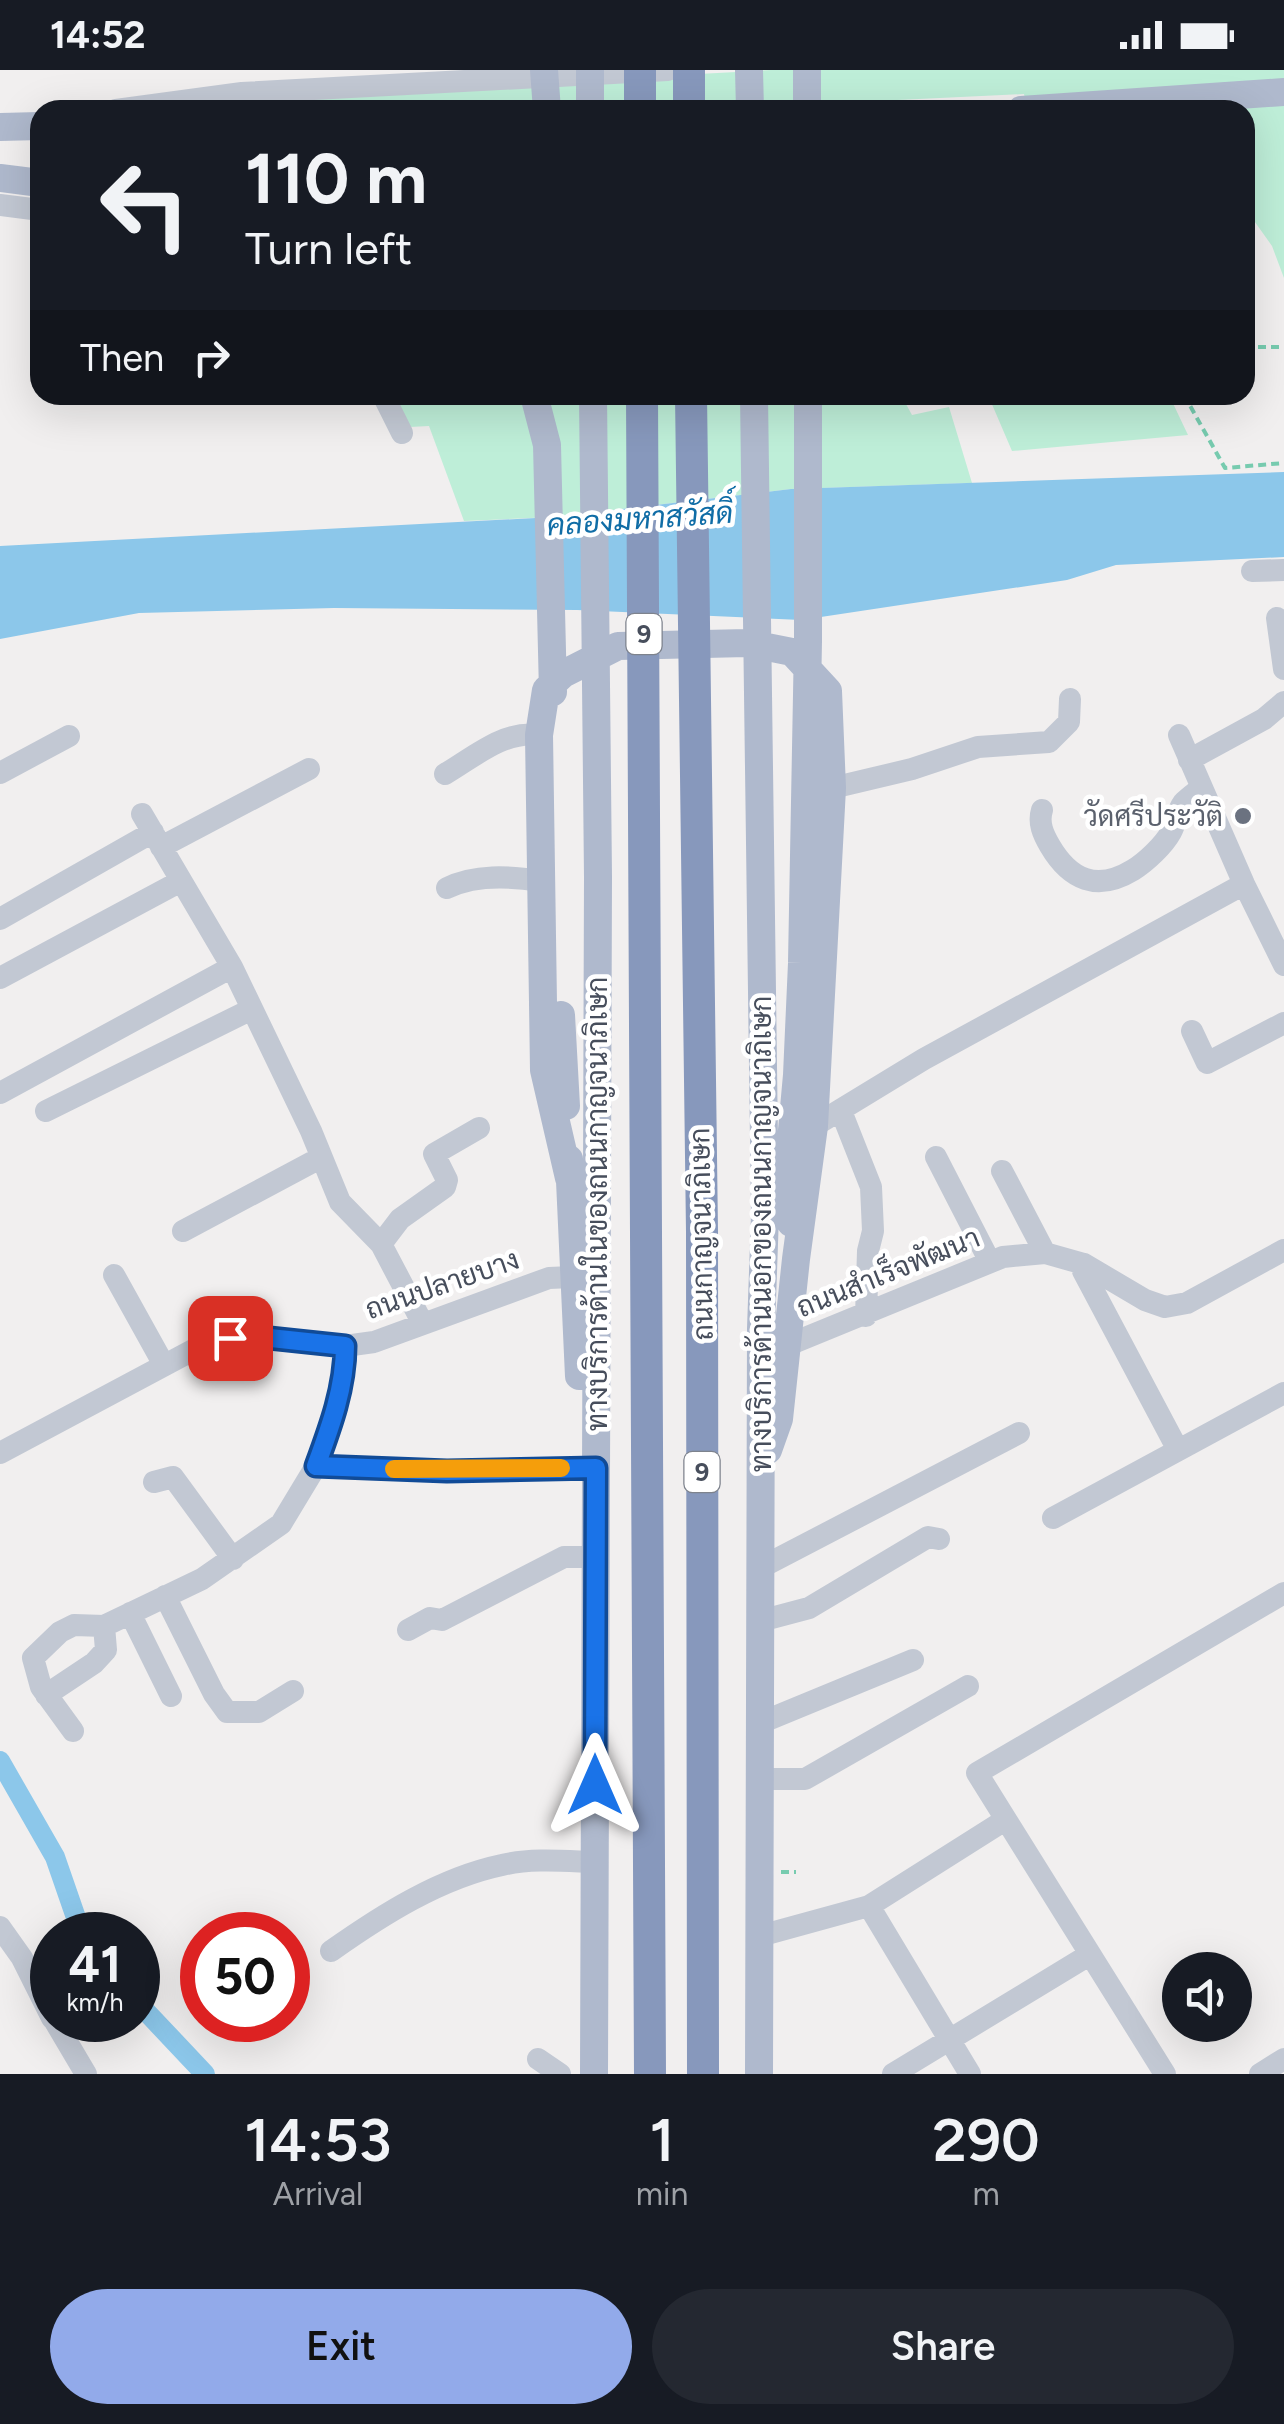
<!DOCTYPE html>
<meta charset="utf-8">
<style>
body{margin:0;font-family:Figtree,Sarabun,sans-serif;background:#242831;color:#f1f3f6;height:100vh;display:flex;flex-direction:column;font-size:38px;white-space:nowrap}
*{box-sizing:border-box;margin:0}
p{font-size:32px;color:#9ea1a6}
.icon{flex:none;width:55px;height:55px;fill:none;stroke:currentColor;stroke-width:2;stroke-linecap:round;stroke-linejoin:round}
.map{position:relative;height:2004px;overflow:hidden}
.drawer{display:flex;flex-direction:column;background:#171b24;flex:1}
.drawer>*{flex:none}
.top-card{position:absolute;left:30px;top:30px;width:1225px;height:305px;border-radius:30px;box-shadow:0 10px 40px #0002;background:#171b24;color:#f1f3f6;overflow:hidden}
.controls{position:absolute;left:1162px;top:1882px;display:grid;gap:20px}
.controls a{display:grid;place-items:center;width:90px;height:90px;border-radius:50%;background:#171b24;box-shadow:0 10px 40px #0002;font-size:50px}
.speed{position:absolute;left:30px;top:1842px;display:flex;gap:20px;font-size:50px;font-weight:700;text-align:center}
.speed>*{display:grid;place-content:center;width:130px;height:130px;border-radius:50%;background:#171b24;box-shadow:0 10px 40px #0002;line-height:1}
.speed small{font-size:25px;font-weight:400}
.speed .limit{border:15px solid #d22;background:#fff;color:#111}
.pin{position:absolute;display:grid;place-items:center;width:85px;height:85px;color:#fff;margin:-42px;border-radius:20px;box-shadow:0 5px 15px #0006}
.me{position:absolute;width:110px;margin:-55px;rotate:0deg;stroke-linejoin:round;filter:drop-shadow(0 0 8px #0008)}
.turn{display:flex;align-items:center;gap:35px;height:210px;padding:0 50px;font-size:45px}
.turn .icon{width:130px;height:130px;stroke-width:2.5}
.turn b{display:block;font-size:70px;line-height:85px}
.then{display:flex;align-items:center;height:95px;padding:0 50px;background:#0003;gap:20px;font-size:38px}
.eta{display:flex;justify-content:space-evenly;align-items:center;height:170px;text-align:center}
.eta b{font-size:60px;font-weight:600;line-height:70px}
.primary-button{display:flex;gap:20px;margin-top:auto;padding:20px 50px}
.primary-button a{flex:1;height:115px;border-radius:60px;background:#92aaea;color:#111;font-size:40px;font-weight:600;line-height:115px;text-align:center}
.primary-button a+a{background:#242831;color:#f1f3f6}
.status{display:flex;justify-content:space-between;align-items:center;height:70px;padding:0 50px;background:#171b24;direction:ltr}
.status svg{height:28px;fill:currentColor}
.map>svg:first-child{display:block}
</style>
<div class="status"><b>14:52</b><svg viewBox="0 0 49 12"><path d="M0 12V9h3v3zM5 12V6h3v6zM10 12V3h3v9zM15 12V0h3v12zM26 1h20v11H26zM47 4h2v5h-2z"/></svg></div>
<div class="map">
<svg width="1284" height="2004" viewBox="0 0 1284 2004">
<rect width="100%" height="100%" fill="#f1efef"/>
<path fill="#beeed8" d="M771,0H1284V208L1272,176L1245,138V40H1027L1024,24L688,40H295L278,39L277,27Z
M394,325H901L912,345L949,337L972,413L791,419L554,447L464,451L429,356L410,357Z
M988,325H1169L1188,365L1012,381Z"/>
<path fill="#8cc7ea" d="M1284,402V487L1116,495L1067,510L801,550L577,540L334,538L139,543L0,569V476L554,447L791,419Z"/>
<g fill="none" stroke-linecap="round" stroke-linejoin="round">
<path stroke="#8cc7ea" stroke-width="20" d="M0,1691L55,1787L82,1865
M138,1933L205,2004"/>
<path stroke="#77cbaf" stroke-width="4" stroke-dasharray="8 5" stroke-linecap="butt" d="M1245,277H1284
M1184,325L1225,398L1284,393
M781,1802H796"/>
<path stroke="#c2c8d3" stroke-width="22" d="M116,40L242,23L668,0
M0,135L40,140
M383,325L402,363
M1252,501L1284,500
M1277,548L1284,599
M1179,665L1244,814L1284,895
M1189,690L1264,649L1284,632
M0,703L69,666
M445,704C474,687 504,660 539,665
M832,718L912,699L978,677L1049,672L1069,652L1070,629
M1042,740C1038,753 1043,764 1050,776C1070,810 1097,822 1133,800C1146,792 1164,775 1171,762C1176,753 1177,741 1183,733C1188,728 1195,723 1200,718
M142,744L232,897L311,1061L340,1132L381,1174L423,1254
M161,777L309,699
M447,818C475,804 509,806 540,811
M0,849L153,762
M0,908L181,811
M1192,961L1207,993L1284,953
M0,1023L232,897
M46,1041L252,939
M841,1041L871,1117L873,1161L868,1181L866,1246
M814,1056L924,989L1244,814
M936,1087L990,1192
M1002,1101L1045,1183
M183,1161L320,1088
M381,1174L400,1149L445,1117L447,1110L434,1084L479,1058
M1084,1194L1083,1201L1178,1380
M114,1205L164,1295
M788,1275L1003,1187L1045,1183L1084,1194L1145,1230L1165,1237L1187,1233L1284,1180
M0,1383L210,1271L251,1266L345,1276L374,1272L549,1208L572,1207
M316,1396L447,1401L595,1398
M154,1412L173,1407L233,1489
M1053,1448L1284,1323
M760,1498L1019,1363
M165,1526L214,1624L227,1642H259L293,1621
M130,1543L171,1626
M760,1551L809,1538L928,1467L939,1469
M408,1560L430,1548L442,1550L564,1487H595
M46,1625L94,1593L106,1580L104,1556
M760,1653L913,1590
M73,1661L41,1617L33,1588L60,1562L74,1555L104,1556L202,1509L281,1454L316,1396L334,1345L345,1295V1276
M760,1709H805L968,1616
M869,1836L970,2004
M0,1857L22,1888L52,1948
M760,1866L869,1836L1005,1750
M331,1881C382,1845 440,1808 502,1795C532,1788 564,1791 594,1792
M54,1950L86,2004
M538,1989L560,2004
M893,2004L1089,1885
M1165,2004L977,1703L1284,1523
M1260,2004L1284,1989"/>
<path stroke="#afb9cd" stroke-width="28" d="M544,0L547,40
M590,0V40
M749,0L750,40
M807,0V40
M1021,40L1284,22
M0,57L40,56
M0,108L40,113
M534,325L547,375L553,622
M593,325L598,807L594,2004
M754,325L765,1145L761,1259L759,2004
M561,945L566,1036
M569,1089L579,1306
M569,1108L544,1000L539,665L546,620L563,604L618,576L747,573L792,582L828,621L832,718L814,1056L796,1189L779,1349L768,1380
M791,1153L787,1115L797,1005L802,893L808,571V325"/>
<path stroke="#8798bc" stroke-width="32" d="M640,0V40
M689,0V40
M642,325L650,2004
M691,325L702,1162L703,2004"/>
</g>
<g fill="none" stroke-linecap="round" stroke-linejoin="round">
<g stroke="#114b97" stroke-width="25">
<path id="route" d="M230,1268L251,1266L345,1276C345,1318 330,1358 316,1396L447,1401L596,1398L595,1715"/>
</g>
<use href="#route" stroke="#1a73e8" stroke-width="18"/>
<path stroke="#f59e0b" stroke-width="18" d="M394,1399L561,1398"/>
</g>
<circle fill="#6b7280" stroke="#fff" stroke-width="4" cx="1243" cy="746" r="10"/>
<g text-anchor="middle" stroke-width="9" stroke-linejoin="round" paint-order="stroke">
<g fill="#fff" stroke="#7e838d" stroke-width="2.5">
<rect x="626.5" y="544" width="35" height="40" rx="8"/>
<rect x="684.5" y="1382" width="35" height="40" rx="8"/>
</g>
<g font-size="25" font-weight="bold" fill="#474e5c">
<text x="644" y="573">9</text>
<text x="702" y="1411">9</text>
</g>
<g font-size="28" fill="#5b616d" stroke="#fff" text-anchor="end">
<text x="1223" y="756">วัดศรีประวัติ</text>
</g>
<g font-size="28" fill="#474e5c" stroke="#fff">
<text transform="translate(597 1134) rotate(-90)" y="10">ทางบริการด้านในของถนนกาญจนาภิเษก</text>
<text transform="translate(701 1164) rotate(-91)" y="10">ถนนกาญจนาภิเษก</text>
<text transform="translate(761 1164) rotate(-90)" y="10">ทางบริการด้านนอกของถนนกาญจนาภิเษก</text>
<text transform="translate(888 1202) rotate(-22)" y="10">ถนนสำเร็จพัฒนา</text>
<text transform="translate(442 1214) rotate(-19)" y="10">ถนนปลายบาง</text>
</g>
<g font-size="30" font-style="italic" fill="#106da6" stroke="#fff">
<text transform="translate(640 449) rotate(-4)" y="10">คลองมหาสวัสดิ์</text>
</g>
</g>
</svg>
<div class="controls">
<a><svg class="icon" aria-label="sound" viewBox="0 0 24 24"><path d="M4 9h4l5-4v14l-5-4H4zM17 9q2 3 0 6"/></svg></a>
</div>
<div class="speed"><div>41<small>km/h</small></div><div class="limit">50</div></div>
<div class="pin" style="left:230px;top:1268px;background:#d93025"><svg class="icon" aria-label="arrive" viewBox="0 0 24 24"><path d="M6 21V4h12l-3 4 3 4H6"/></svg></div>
<svg class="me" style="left:595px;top:1715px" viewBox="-20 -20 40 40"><path d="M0-17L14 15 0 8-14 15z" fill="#1a73e8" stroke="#fff" stroke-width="4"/></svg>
<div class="top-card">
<div class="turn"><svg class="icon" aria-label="left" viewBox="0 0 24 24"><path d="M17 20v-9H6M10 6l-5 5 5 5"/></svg><div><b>110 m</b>Turn left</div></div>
<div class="then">Then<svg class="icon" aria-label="right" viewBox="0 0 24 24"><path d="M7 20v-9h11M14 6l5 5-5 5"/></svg></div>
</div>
</div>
<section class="drawer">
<div class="eta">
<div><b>14:53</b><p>Arrival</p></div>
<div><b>1</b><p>min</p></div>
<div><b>290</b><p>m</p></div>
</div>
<div class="primary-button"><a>Exit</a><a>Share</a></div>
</section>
